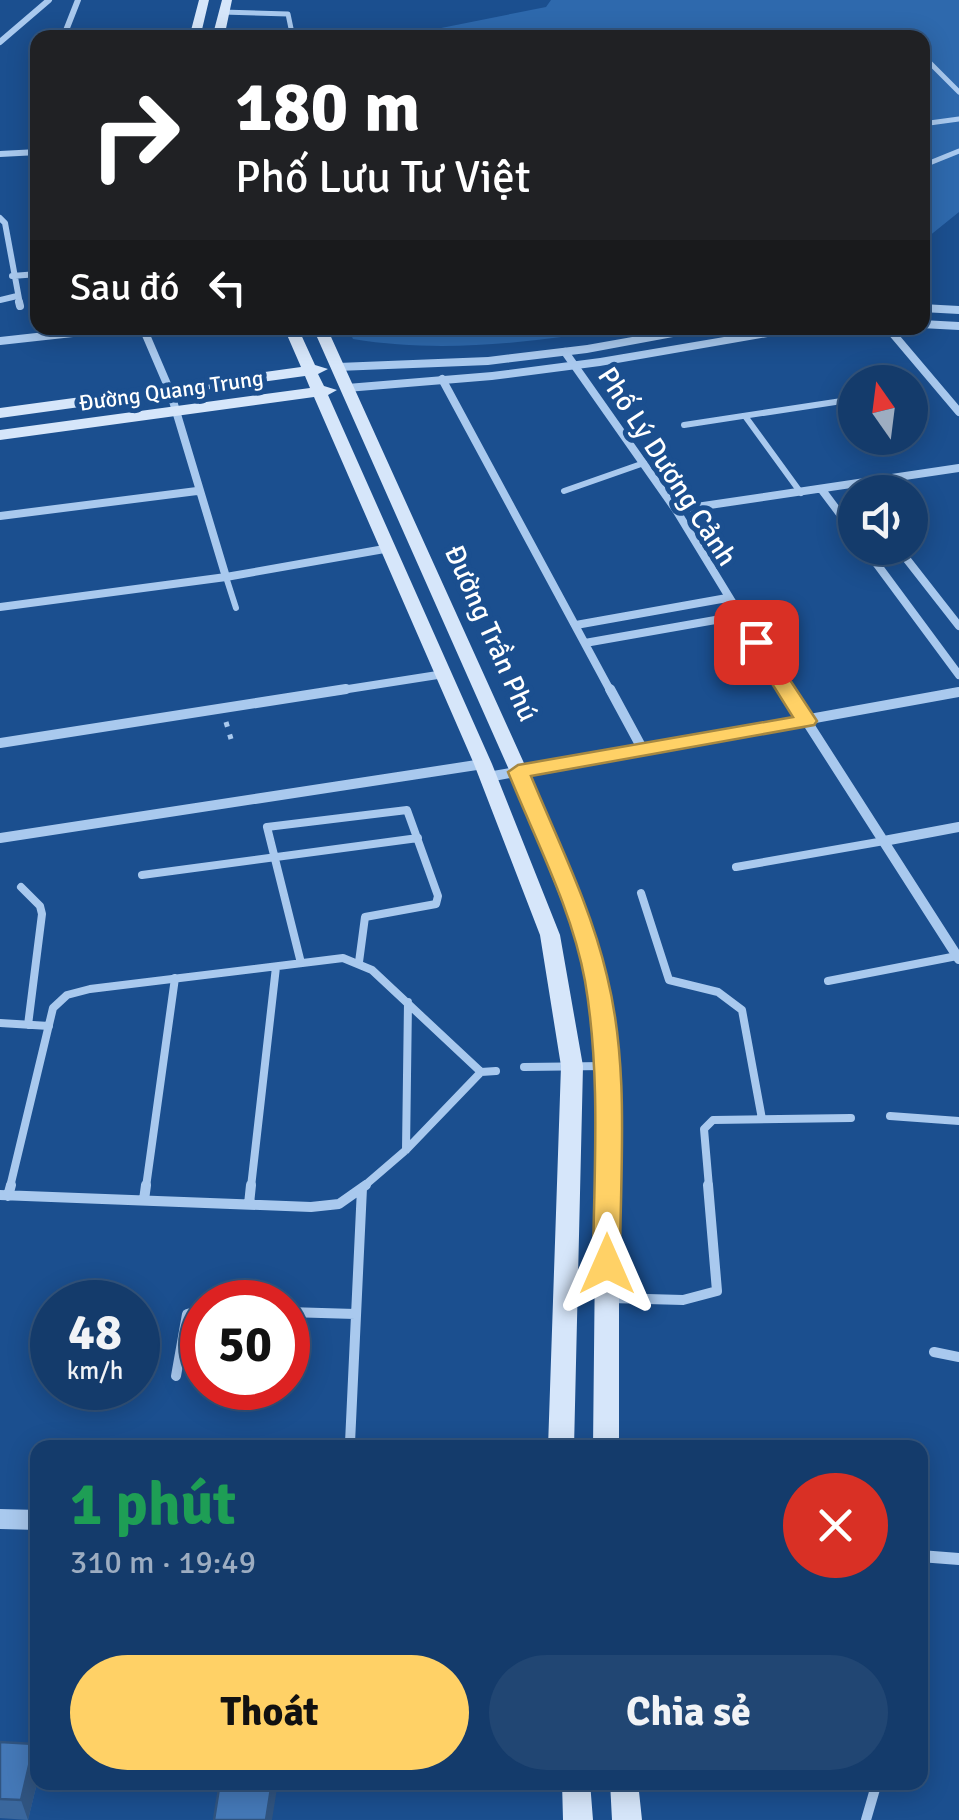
<!DOCTYPE html>
<html lang="vi">
<meta charset="utf-8">
<style>
body{margin:0;font-family:Signika,sans-serif;background:#214673;color:#f1f3f6;height:100vh;display:flex;flex-direction:column;font-size:38px;white-space:nowrap}
*{box-sizing:border-box;margin:0}
p{font-size:32px;color:#9dadc1}
.icon{flex:none;width:55px;height:55px;fill:none;stroke:currentColor;stroke-width:2;stroke-linecap:round;stroke-linejoin:round}
.map{position:relative;flex:1;overflow:hidden}
.drawer{position:absolute;left:30px;top:1440px;width:898px;height:350px;display:flex;flex-direction:column;background:#143b6b;border-radius:20px;box-shadow:0 5px 25px #0003,0 0 0 2px #33557e}
.drawer>*{flex:none}
.top-card{position:absolute;left:30px;top:30px;width:900px;height:305px;border-radius:20px;box-shadow:0 5px 25px #0003,0 0 0 2px #33557e;background:#202124;color:#fff;overflow:hidden}
.needle{width:65px;rotate:346deg}
.tools{position:absolute;left:838px;top:365px;display:grid;gap:20px}
.tools a{display:grid;place-items:center;width:90px;height:90px;border-radius:50%;background:#143b6b;box-shadow:0 5px 25px #0003,0 0 0 2px #33557e;font-size:50px}
.speed{position:absolute;left:30px;top:1280px;display:flex;gap:20px;font-size:50px;font-weight:700;text-align:center}
.speed>*{display:grid;place-content:center;width:130px;height:130px;border-radius:50%;background:#143b6b;box-shadow:0 5px 25px #0003,0 0 0 2px #33557e;line-height:1}
.speed small{font-size:25px;font-weight:400}
.speed .limit{border:15px solid #d22;background:#fff;color:#111}
.pin{position:absolute;display:grid;place-items:center;width:85px;height:85px;color:#fff;margin:-42px;border-radius:20px;box-shadow:0 5px 15px #0006}
.me{position:absolute;width:110px;margin:-55px;rotate:0deg;stroke-linejoin:round;filter:drop-shadow(0 0 8px #0008)}
.turn{display:flex;align-items:center;gap:35px;height:210px;padding:0 40px;font-size:45px}
.turn .icon{width:130px;height:130px;stroke-width:2.5}
.turn b{display:block;font-size:70px;line-height:85px}
.then{display:flex;align-items:center;height:95px;padding:0 40px;background:#0003;gap:20px;font-size:38px}
.round{display:grid;place-items:center;flex:none;width:105px;height:105px;border-radius:52px;background:#214673}
.head{display:flex;align-items:center;justify-content:space-between;height:170px;padding:0 40px}
h1{font-size:60px;font-weight:700;line-height:75px;color:#1e9e55}
.cta{display:flex;gap:20px;margin-top:auto;padding:20px 40px}
.cta a{flex:1;height:115px;border-radius:60px;background:#ffd166;color:#111;font-size:40px;font-weight:700;line-height:115px;text-align:center}
.cta a+a{background:#214673;color:#f1f3f6}
.map>svg:first-child{display:block}
</style>
<div class="map">
<svg width="959" height="1820" viewBox="0 0 959 1820">
<rect width="100%" height="100%" fill="#1b4f8f"/>
<path fill="#2e69ad" d="M551,0H959V212L923,241L922,38H391L546,7Z
M348,328H623C533,342 444,354 353,339Z"/>
<g fill="none" stroke-linecap="round" stroke-linejoin="round">
<path stroke="#a9c9ee" stroke-width="5" stroke-dasharray="5 8" stroke-linecap="butt" d="M226,722L231,739"/>
<path stroke="#a9c9ee" stroke-width="5" d="M222,12L288,14L293,38
M922,55L959,92
M922,124L959,119
M922,166L959,151"/>
<path stroke="#a9c9ee" stroke-width="6" d="M745,416L801,493
M684,425L855,399
M564,491L644,463
M226,577L236,608"/>
<path stroke="#a9c9ee" stroke-width="8" d="M736,867L884,841
M142,875L418,838
M21,887L40,906L42,914L28,1025
M641,893L669,980L718,992L742,1010L762,1119
M301,963L267,827L407,810L438,896L436,904L365,917L359,962
M828,981L957,956
M0,1023L49,1026
M524,1067L604,1066
M890,1116L959,1121
M406,1150L408,1002
M10,1187L53,1008L67,995L90,989L343,958L372,970L481,1072
M146,1187L175,978
M251,1187L276,967
M363,1187L406,1150L481,1072L496,1071
M709,1187L704,1129L713,1120L851,1118"/>
<path stroke="#a9c9ee" stroke-width="10" d="M0,1195L311,1207L339,1204L366,1185
M8,1196L11,1185
M144,1200L146,1185
M249,1204L251,1185
M611,1298L683,1300L717,1291L708,1185
M288,1312L355,1314
M934,1352L959,1357
M176,1376L187,1314L202,1310
M350,1443L362,1188
M866,1820L877,1782"/>
<path stroke="#a9c9ee" stroke-width="6" d="M63,38L78,0
M0,42L49,0
M0,154L38,152
M0,218L5,223L20,304
M12,276L38,274
M0,300L17,296"/>
<path stroke="#a9c9ee" stroke-width="8" d="M19,302L20,306
M143,328L170,391L226,577
M888,328L959,412
M0,341L118,328
M565,352L676,510L787,692
M442,379L611,692
M822,490L855,534
M676,510L959,468
M0,516L197,491
M865,548L959,675
M898,548L959,626
M0,607L226,577L390,548
M576,625L727,598
M585,643L738,616
M329,692L444,674"/>
<path stroke="#a9c9ee" stroke-width="10" d="M610,689L643,750
M786,689L959,959
M0,743L346,689
M488,777L959,692
M0,838L483,764
M884,841L959,827"/>
<path stroke="#a9c9ee" stroke-width="12" d="M920,1556L959,1559"/>
<path fill="#a9c9ee" fill-rule="evenodd" d="M922,304L959,306V314L922,312Z
M922,320L959,322V330L921,328Z
M683,328H706L700,332L587,353L488,365L338,371L332,367L338,363L488,357L587,345Z
M777,328H802L796,332L600,366L492,380L347,392L341,388L347,384L492,372L600,358Z
M0,1509L38,1510V1530L0,1529Z"/>
<path fill="#d6e6fa" fill-rule="evenodd" d="M199,0H209L200,38H189Z
M222,0H232L224,38H212Z
M284,328H298L315,365L328,369L318,374L324,386L337,390L328,395L492,764L560,935L583,1066L574,1448H548L561,1066L540,935L474,764L314,397L0,440V430L310,388L305,376L0,418V408L301,367Z
M313,328H327L528,772L593,930L607,978L619,1066V1448H593L597,1066L587,978L573,930L510,772Z
M562,1782H590L593,1820H563Z
M610,1782H638L642,1820H612Z"/>
</g>
<path fill="#3a679d" d="M0,1742L34,1744L38,1755V1779L28,1820L0,1818Z"/>
<path fill="#305480" d="M34,1744L38,1755V1779L28,1820L21,1800Z
M272,1782H278L272,1820H266Z"/>
<path fill="#4478b7" stroke="#305480" stroke-width="2.5" d="M0,1742L34,1744L21,1800L0,1799Z
M220,1782H272L266,1820H214Z"/>
<path fill="#ffd166" stroke="#a68842" stroke-width="2.5" d="M756,636L765,642L817,721L814,725L531,776C558,841 591,907 607,976C630,1068 620,1170 620,1264L616,1272L607,1275L597,1272L593,1264C594,1170 601,1074 585,981C572,909 535,839 508,772L518,765L793,717L746,642Z"/>
<g text-anchor="middle" stroke-width="10" stroke-linejoin="round" paint-order="stroke">
<g font-size="22" fill="#fff" stroke="#1b4f8f">
<text transform="translate(171 390) rotate(-8)" y="8">Đường Quang Trung</text>
</g>
<g font-size="28" fill="#fff" stroke="#1b4f8f">
<text transform="translate(668 466) rotate(57)" y="10">Phố Lý Dương Cảnh</text>
<text transform="translate(492 633) rotate(66)" y="10">Đường Trần Phú</text>
</g>
</g>
</svg>
<div class="tools">
<a><svg class="needle" viewBox="-14 -14 28 28"><path d="M0-13l5 13h-10z" fill="#e53935"/><path d="M0 13l5-13h-10z" fill="#9dadc1"/></svg></a>
<a><svg class="icon" aria-label="sound" viewBox="0 0 24 24"><path d="M4 9h4l5-4v14l-5-4H4zM17 9q2 3 0 6"/></svg></a>
</div>
<div class="speed"><div>48<small>km/h</small></div><div class="limit">50</div></div>
<div class="pin" style="left:756px;top:642px;background:#d93025"><svg class="icon" aria-label="arrive" viewBox="0 0 24 24"><path d="M6 21V4h12l-3 4 3 4H6"/></svg></div>
<svg class="me" style="left:607px;top:1264px" viewBox="-20 -20 40 40"><path d="M0-17L14 15 0 8-14 15z" fill="#ffd166" stroke="#fff" stroke-width="4"/></svg>
<div class="top-card">
<div class="turn"><svg class="icon" aria-label="right" viewBox="0 0 24 24"><path d="M7 20v-9h11M14 6l5 5-5 5"/></svg><div><b>180 m</b>Phố Lưu Tư Việt</div></div>
<div class="then">Sau đó<svg class="icon" aria-label="left" viewBox="0 0 24 24"><path d="M17 20v-9H6M10 6l-5 5 5 5"/></svg></div>
</div>
<section class="drawer">
<div class="head"><div><h1>1 phút</h1><p>310 m · 19:49</p></div><a class="round" style="background:#d93025;color:#fff"><svg class="icon" aria-label="close" viewBox="0 0 24 24"><path d="M6 6l12 12M18 6L6 18"/></svg></a></div>
<div class="cta"><a>Thoát</a><a>Chia sẻ</a></div>
</section>
</div>
